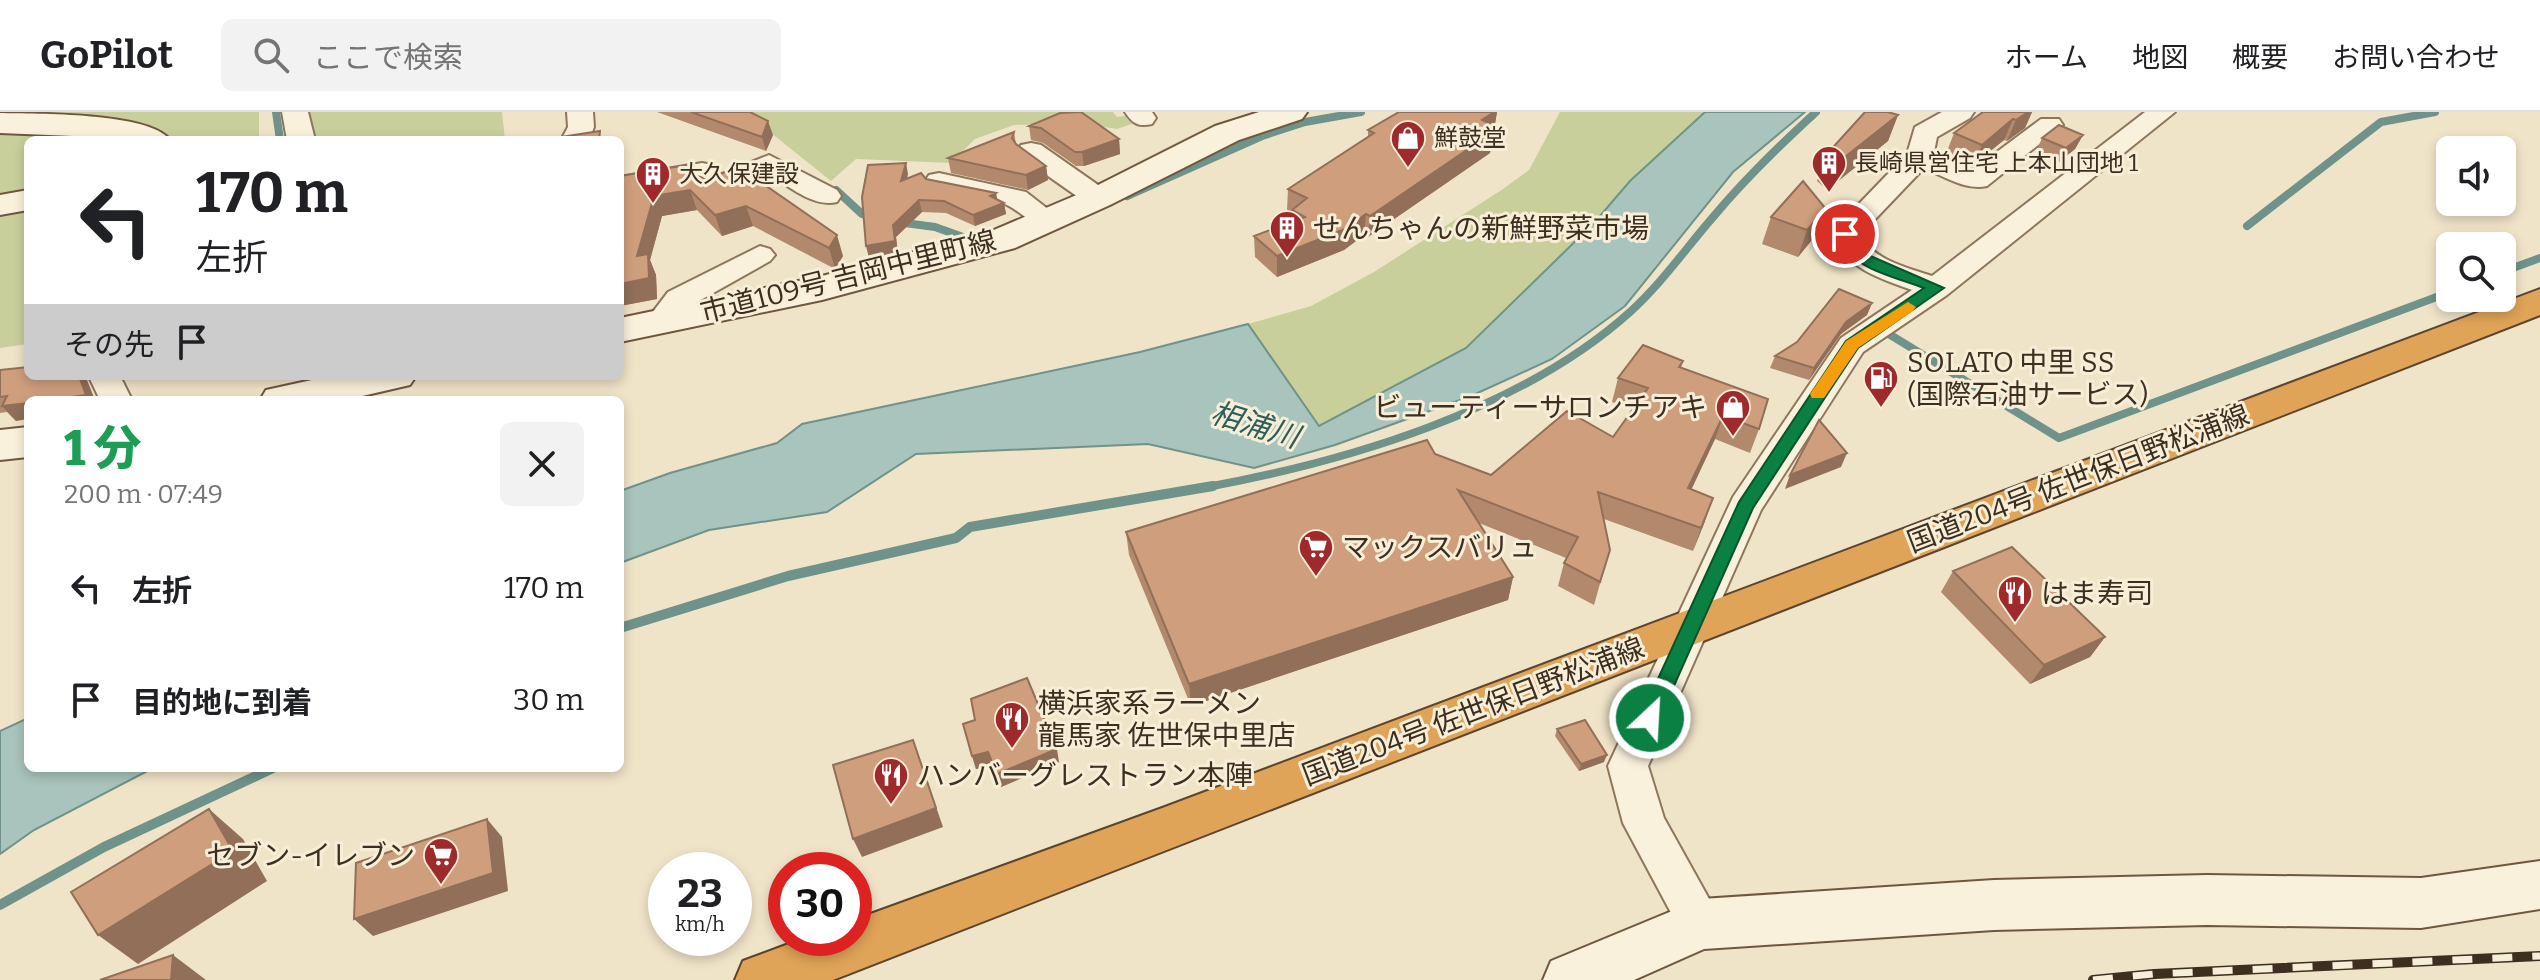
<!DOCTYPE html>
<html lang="ja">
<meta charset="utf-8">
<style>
body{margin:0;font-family:Bitter,"Noto Sans JP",serif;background:#f2f2f2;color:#202124;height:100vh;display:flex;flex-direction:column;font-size:30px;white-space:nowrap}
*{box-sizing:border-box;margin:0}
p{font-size:26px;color:#757577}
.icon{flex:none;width:44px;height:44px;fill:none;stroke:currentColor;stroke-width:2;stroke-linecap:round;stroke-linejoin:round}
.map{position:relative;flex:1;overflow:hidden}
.details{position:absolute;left:24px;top:284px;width:600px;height:376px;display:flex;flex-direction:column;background:#fff;border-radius:12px;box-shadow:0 4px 12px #0003}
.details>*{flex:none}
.top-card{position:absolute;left:24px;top:24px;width:600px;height:244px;border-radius:12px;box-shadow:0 4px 12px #0003;background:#fff;color:#202124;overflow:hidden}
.controls{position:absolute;left:2436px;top:24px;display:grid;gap:16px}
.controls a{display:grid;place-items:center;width:80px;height:80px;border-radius:12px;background:#fff;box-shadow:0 4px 12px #0003;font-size:40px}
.speed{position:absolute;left:648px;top:740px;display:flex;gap:16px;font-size:40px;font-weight:700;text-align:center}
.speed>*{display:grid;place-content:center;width:104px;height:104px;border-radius:50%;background:#fff;box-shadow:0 4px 12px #0003;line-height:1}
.speed small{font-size:20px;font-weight:400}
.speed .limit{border:12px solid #d22;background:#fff;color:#111}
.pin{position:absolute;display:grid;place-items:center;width:68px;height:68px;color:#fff;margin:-34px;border:4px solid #fff;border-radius:50%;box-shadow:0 2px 8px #0007}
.me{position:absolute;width:88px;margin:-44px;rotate:25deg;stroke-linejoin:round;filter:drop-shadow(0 0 6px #0008)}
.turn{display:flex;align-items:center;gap:28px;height:168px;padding:0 40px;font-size:36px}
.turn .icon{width:104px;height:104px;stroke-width:2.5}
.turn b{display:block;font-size:56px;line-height:68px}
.then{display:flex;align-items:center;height:76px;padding:0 40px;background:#0003;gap:16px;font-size:30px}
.round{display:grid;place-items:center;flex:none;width:84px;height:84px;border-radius:12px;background:#f2f2f2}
.summary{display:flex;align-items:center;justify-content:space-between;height:136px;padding:0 40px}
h1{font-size:48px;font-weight:800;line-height:60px;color:#1e9e55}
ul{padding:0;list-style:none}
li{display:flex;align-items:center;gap:24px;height:112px;padding:0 40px}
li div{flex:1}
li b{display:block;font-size:30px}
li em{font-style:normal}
header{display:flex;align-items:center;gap:48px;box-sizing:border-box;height:112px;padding:0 40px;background:#fff;border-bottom:2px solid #e0e0e0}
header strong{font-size:38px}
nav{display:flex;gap:44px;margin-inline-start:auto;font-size:28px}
.search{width:560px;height:72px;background:#f2f2f2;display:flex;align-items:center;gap:20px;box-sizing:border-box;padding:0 28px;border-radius:12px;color:#757577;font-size:30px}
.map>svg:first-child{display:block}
</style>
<header>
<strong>GoPilot</strong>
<div class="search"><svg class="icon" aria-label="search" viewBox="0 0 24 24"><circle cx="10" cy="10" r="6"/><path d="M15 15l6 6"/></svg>ここで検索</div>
<nav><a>ホーム</a><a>地図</a><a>概要</a><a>お問い合わせ</a></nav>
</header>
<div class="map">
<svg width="2540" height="868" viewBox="0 0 2540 868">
<rect width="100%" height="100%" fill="#f0e4c8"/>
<path fill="#c9cf9b" d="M30,0H259V28H28V232L0,236V15Z
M306,0H502L505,28H310Z
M745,0H1113L1117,5L1130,3L1137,10L1117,17L1077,11L1014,13L975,27L951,51L856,47L831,69Z
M1560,0H1705L1630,69L1594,111L1466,236L1318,314L1248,212L1311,194L1374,160L1503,77L1529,58Z"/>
<path fill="#a9c4bc" stroke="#6f938a" stroke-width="2" d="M1705,0H1805L1733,60L1625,194L1552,247L1471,284L1335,333L1254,356L1148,332L916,342L827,400L709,418L620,451V379L670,361L777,331L802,312L1140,240L1248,212L1319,314L1466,236L1594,111L1630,69Z
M28,606V656H153L34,718L0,742V619Z"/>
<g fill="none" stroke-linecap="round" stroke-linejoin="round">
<path stroke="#6f938a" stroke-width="8" d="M276,0L280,28
M836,78L862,102L875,106
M1127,84L1262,24L1305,10L1361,0
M897,110L935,115L963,125
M2247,114L2381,10L2435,0
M2502,160L2540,146
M1879,216L2059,326L2450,180
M1202,376C1345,350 1520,299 1630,200C1662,171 1686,136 1714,104C1745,67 1780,33 1816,0"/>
<path stroke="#6f938a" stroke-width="10" d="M620,516L788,464L956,426L970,415L1213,374
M0,793L104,735L273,656"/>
<g stroke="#8d765c" stroke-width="4">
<path id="street" d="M282,0H308L315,28H287Z
M567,0H593L594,15L589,28H561L568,15Z
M1125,0H1152L1156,6L1152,12C1138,15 1133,12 1125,0Z
M1942,0H1974L1970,6L1937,25L1934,40L1974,57L2041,7H2059L2063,13L1987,74C1966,79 1943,64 1924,56L1860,123C1873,148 1908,156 1932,164L2145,0H2175L1947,183L1863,240L1761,398L1648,654L1664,706L1723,812L1717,827L1701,833L1685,827L1623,711L1608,654L1733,385L1841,226L1912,178C1878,166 1847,156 1830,122L1907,42L1915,15Z
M1031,31L1041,33L1108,80L1112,86L1108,92L1098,94L1088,92L1021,45L1017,39L1021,33Z
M769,43L837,78L841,84L837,90C813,96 788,73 768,62L724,82L714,84L704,82L695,69L620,81V65L702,51L712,53L719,63Z
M939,61L1026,80L1062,108L1058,114C1036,120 1026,103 1009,94C987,82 953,81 929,75L925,69L929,63Z
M760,134L770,137L775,143L770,149L690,194L673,216L662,219L651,216L646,209L668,180Z
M92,264H120L132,288H100L90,267Z"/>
</g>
<g stroke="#6f573f" stroke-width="4">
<path id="secondary" d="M1259,0H1307L1302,7L1239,28L1110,93L1015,136L822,188L620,230V206L822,164L989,120L1086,79L1215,14Z
M0,1C35,2 150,0 170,28L0,21Z
M28,78V98L0,103V83Z
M330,264H416L410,273L345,288H260L266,278Z
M28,315V345L0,348V318Z
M2540,749V797L2421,816L2207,813L1994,818L1704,837L1634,868H1543L1551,849L1701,787L1994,768L2207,763L2421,766Z"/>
</g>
<g stroke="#5b4430" stroke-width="4">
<path id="highway" d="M2540,177V203L833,868H735L743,849L805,826H854V808L1165,695Z"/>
</g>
<use href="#street" fill="#faf1dc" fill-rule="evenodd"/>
<use href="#secondary" fill="#faf1dc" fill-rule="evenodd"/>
<use href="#highway" fill="#e0a458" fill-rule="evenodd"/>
<g stroke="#3d2e20" stroke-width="10">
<path id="rail" d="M2093,868L2154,862L2540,844"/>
</g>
<use href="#rail" stroke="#f7eed8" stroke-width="7" stroke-dasharray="20" stroke-linecap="butt"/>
</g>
<path fill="#b2896c" d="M657,0H750L773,23L766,39Z
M1399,0H1497L1490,41L1368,125L1364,123L1344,138L1277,165L1255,145L1254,124L1291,110L1292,100L1287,98L1288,77L1368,25V18Z
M2032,0L2025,16L2007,29L2004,28L1973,53L1946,42L1954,21Z
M1898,3L1888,29L1827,78L1817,69L1826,43Z
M1029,14L1119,27L1120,42L1084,54H1076L1043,31L1031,28Z
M1014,20L1016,32L1046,54L1048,68L1028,78L951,61L948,46Z
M2083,23L2075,37L2059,50L2036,40L2042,26Z
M908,62L907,66L926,67L996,81L997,87L1004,91L1006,102L975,114L946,101L922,100L896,125L898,141L869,146Z
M694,63L843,144L835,157L753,114L722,124L697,98L662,104L650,148L656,163L657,187L620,194V64Z
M1803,69L1816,123L1798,145L1762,132L1771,105Z
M1872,191L1867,203L1841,222L1809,268L1770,256L1775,244Z
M1683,249L1681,256L1759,317L1750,341L1715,327L1691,377L1705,409L1693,439L1604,407L1603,461L1594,493L1558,474L1564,451L1566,446L1479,411L1513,465L1508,488L1191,594L1129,443L1126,420L1491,363L1613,325L1633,297L1612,290L1618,266Z
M0,258L87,268L16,309L7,300L0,301Z
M1953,459L2105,525L2090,545L2030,572L1941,480Z
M963,612L1059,650L1001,675L991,653L976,657Z
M1557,617L1604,650L1579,659L1555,624Z"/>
<path fill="#916f58" d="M1494,0H1497L1490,41L1368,125L1370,104L1482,8Z
M2028,0H2032L2025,16L2007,29L2016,8Z
M1898,3L1888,29L1827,78L1836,52Z
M2013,7L2004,28L1973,53L1982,33Z
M768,9L773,23L766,39L762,25Z
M2083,23L2075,37L2059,50L2066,36Z
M1119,27L1120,42L1084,54L1082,40Z
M906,51L908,62L904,80L901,69Z
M1046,54L1048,68L1028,78L1026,63Z
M690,78L697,98L662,104L650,148L656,163L657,187L620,194V172L637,144L654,84Z
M996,81L998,92L1004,91L1006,102L975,114L973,103L990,84Z
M919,88L922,100L896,125L898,141L869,146L866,134L893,113Z
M746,94L753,114L722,124L715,103Z
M1826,97L1816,123L1798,145L1807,118Z
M1366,102L1364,123L1344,138L1277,165V144Z
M837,123L843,144L835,157L829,136Z
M1872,191L1867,203L1841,222L1809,268L1814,256L1846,210Z
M79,264H89L87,268L95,288H50Z
M28,291V307L16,309L2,294Z
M1723,304L1715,327L1681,400L1688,376Z
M1847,341L1841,355L1785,377L1790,363Z
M1713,386L1705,409L1693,439L1701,416Z
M1513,465L1508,488L1191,594L1189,572Z
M2105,525L2090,545L2030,572L2044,553Z
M913,628L943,715L862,745L853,727Z
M1057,637L1059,650L1001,675L997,662Z
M988,640L991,653L976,657L972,644Z
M1607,643L1604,650L1579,659L1581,652Z
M209,697L243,727L267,769L138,852L98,823Z
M487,707L502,725L508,779L373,824L354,807Z
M173,843L206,868H171Z"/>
<path fill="#cf9f7d" stroke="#916f58" stroke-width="2" d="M691,0H750L768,9L762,25Z
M1081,0L1119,27L1082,40H1075L1041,16L1029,14L1060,1Z
M1399,0H1494L1482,8L1494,14L1489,18L1493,20L1370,104L1366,102L1345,117L1277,144L1254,124L1305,105L1292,98L1307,86L1288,77L1374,21L1368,18Z
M1865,0H1888L1898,3L1836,52L1826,43Z
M1983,0H2028L2016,8L2013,7L1982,33L1954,21Z
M2059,13L2083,23L2066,36L2042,26Z
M600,19L599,28H552L555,26Z
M1014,20L1012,26L1016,32L1046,54L1026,63L948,46Z
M906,51L901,69L921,61L926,67L996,81L990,84L1004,91L973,103L944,89L919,88L893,113L895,129L866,134L862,85L868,53Z
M687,53L694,63L707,67L739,55L837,123L829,136L746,94L715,103L690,78L654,84L637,144L648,142L649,166L620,172V64Z
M1803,69L1826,97L1807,118L1771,105Z
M1839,177L1872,191L1846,210L1814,256L1775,244L1797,230Z
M1643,233L1683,249L1679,255L1768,287L1759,317L1723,304L1688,376L1713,386L1701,416L1598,380L1610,438L1600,470L1564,451L1578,425L1458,378L1513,465L1189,572L1126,420L1427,328L1435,342L1491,363L1567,299L1613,325L1648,276L1618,266Z
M28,255V264H79L86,283L50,288H28V291L2,294L7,284L0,285V258Z
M1819,308L1847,341L1790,363Z
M2012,435L2105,525L2044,553L1953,459Z
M1027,566L1057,637L997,662L988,640L972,644L963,612L975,608L971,587Z
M1585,608L1607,643L1581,652L1557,617Z
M913,628L936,696L853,727L833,653Z
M209,697L233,739L98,823L71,780Z
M487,707L493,761L354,807L356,751Z
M173,843L171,868H100Z"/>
<path fill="#0b8043" stroke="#07532c" stroke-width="2" d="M1845,118L1851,119L1856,133L1866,142L1944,176L1858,236L1828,281L1753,396L1657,612L1650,615L1642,612L1640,606L1739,390L1846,229L1924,176C1894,164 1848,157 1838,122Z"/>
<path fill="#f59e0b" d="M1908,190L1916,195L1913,199L1858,236L1824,286H1812L1810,282L1846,229Z"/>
<defs>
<g id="shop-pin" transform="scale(1.8)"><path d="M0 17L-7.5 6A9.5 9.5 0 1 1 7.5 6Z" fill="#9e2a2b" stroke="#f7eed8"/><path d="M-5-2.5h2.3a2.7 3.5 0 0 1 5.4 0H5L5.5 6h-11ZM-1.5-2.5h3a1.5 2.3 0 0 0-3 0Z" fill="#fff"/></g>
<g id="building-pin" transform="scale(1.8)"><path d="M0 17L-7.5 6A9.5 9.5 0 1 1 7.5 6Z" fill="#9e2a2b" stroke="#f7eed8"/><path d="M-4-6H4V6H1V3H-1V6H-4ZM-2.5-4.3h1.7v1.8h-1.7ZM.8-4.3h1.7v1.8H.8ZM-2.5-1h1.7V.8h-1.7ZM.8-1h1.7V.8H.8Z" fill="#fff"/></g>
<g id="fuel-pin" transform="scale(1.8)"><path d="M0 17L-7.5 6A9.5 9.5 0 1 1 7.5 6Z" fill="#9e2a2b" stroke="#f7eed8"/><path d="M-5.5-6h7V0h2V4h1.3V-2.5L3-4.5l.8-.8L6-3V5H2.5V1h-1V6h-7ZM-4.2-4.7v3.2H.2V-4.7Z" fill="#fff"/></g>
<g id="supermarket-pin" transform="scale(1.8)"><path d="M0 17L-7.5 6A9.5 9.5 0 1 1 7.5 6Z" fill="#9e2a2b" stroke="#f7eed8"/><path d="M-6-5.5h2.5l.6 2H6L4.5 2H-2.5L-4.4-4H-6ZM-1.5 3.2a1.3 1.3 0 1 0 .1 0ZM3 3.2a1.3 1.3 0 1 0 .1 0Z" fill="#fff"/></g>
<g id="restaurant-pin" transform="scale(1.8)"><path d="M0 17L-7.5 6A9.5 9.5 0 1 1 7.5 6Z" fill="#9e2a2b" stroke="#f7eed8"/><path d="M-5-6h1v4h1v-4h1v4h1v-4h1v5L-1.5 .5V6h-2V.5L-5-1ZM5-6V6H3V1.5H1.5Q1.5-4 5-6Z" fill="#fff"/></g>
</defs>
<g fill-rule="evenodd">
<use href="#shop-pin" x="1408" y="26"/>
<use href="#building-pin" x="1829" y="51"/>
<use href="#building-pin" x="653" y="62"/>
<use href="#building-pin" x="1287" y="116"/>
<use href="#fuel-pin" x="1881" y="266"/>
<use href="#shop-pin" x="1733" y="295"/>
<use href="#supermarket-pin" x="1316" y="435"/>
<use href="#restaurant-pin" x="2015" y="481"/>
<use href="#restaurant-pin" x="1012" y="607"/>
<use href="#restaurant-pin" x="891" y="663"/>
<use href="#supermarket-pin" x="441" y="743"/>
</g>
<g text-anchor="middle" stroke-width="6" stroke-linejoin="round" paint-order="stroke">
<g font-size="24" fill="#3d2e20" stroke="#f7eed8" text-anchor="start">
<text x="1434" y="34">鮮鼓堂</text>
<text x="1855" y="59">長崎県営住宅 上本山団地 1</text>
<text x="679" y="70">大久保建設</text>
</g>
<g font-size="28" fill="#3d2e20" stroke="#f7eed8" text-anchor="start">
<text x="1313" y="126">せんちゃんの新鮮野菜市場</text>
<text x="1907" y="260">SOLATO 中里 SS<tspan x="1907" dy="32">(国際石油サービス)</tspan></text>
<text x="1707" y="305" text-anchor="end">ビューティーサロンチアキ</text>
<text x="1342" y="445">マックスバリュ</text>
<text x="2041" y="491">はま寿司</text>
<text x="1038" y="601">横浜家系ラーメン<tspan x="1038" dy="32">龍馬家 佐世保中里店</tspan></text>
<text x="917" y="673">ハンバーグレストラン本陣</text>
<text x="415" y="753" text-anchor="end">セブン-イレブン</text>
</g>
<g font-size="28" fill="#3d2e20" stroke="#f7eed8">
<text transform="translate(848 164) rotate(-14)" y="10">市道109号 吉岡中里町線</text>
<text transform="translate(2078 366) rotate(-21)" y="10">国道204号 佐世保日野松浦線</text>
<text transform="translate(1473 599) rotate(-21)" y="10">国道204号 佐世保日野松浦線</text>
</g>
<g font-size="30" font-style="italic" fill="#2f5d5a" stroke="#f7eed8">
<text transform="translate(1255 313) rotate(17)" y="10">相浦川</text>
</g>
</g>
</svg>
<div class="controls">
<a><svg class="icon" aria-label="sound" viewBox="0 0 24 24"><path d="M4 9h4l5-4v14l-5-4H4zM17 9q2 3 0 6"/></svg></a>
<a><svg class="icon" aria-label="search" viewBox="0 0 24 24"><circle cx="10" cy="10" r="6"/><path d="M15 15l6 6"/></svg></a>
</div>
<div class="speed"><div>23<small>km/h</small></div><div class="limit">30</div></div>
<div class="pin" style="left:1845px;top:122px;background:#d93025"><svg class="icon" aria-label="arrive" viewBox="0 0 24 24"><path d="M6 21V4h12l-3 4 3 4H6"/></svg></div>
<svg class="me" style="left:1650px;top:606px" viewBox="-20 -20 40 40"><circle r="17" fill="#0b8043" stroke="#fff" stroke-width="3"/><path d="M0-11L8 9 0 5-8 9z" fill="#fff"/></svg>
<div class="top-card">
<div class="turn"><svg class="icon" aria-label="left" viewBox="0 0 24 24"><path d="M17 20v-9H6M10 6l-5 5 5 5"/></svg><div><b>170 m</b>左折</div></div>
<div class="then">その先<svg class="icon" aria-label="arrive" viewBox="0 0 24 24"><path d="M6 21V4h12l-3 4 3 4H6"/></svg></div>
</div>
<section class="details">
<div class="summary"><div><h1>1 分</h1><p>200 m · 07:49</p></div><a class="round"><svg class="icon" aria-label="close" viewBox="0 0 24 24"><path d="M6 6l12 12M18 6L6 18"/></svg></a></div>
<ul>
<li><svg class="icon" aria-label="left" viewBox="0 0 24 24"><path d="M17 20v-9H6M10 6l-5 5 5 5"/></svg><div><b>左折</b></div><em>170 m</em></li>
<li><svg class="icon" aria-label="arrive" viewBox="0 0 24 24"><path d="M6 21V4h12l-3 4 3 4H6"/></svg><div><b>目的地に到着</b></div><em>30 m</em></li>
</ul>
</section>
</div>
